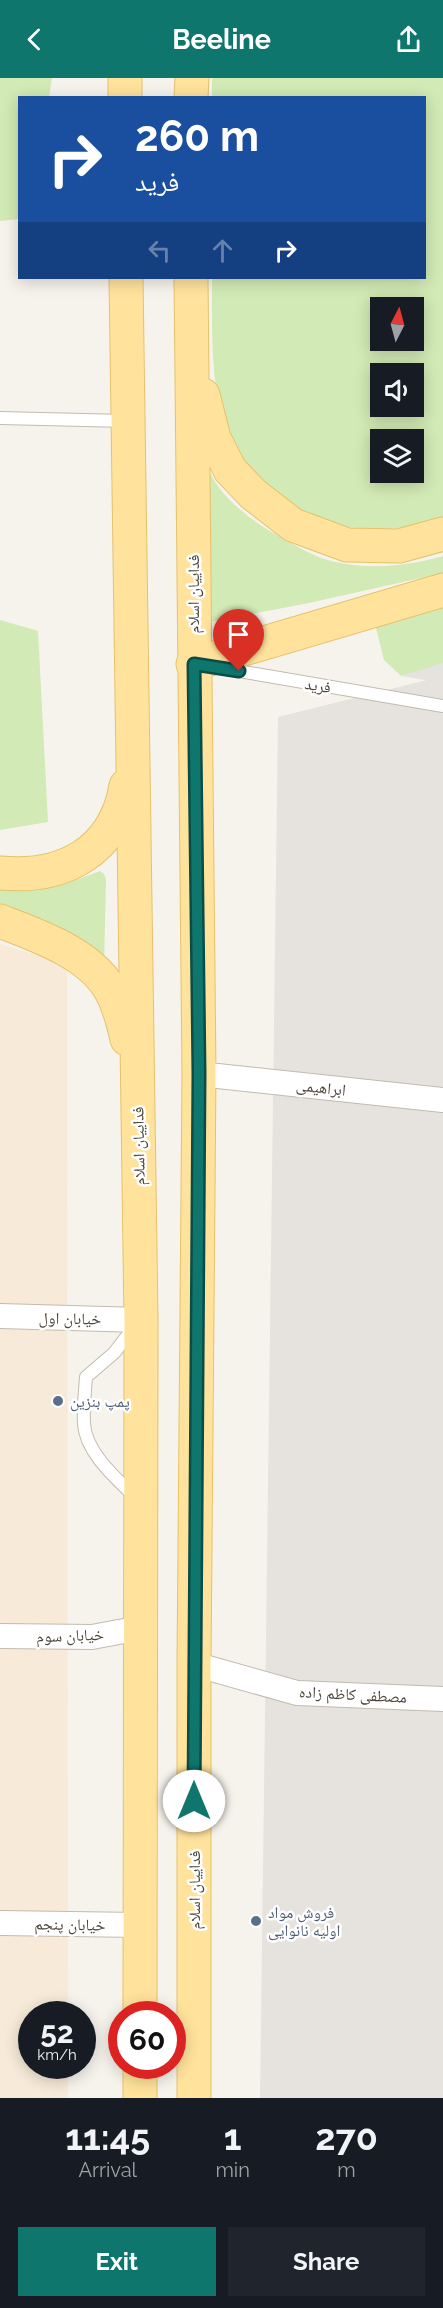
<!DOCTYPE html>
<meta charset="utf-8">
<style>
body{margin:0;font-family:Raleway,"Noto Naskh Arabic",sans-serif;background:#20242c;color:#f1f3f6;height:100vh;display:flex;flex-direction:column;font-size:22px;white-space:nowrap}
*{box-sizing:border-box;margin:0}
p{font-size:20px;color:#9ea1a6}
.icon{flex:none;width:33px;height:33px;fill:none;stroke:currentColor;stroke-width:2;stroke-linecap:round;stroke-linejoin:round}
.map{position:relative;height:2020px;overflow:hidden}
.sheet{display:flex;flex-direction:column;background:#171b24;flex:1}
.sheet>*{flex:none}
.hud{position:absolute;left:18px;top:18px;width:408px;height:183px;border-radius:0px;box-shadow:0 3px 15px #0003;background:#1a4fa0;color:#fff;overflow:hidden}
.needle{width:39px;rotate:6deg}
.tools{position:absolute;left:370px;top:219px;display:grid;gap:12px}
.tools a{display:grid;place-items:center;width:54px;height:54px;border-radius:0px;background:#171b24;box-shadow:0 3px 15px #0003;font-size:30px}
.speed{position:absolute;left:18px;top:1923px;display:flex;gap:12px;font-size:30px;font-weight:700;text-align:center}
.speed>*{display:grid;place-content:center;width:78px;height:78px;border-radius:50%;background:#171b24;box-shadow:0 3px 15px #0003;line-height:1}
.speed small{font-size:15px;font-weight:400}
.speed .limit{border:9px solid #d22;background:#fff;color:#111}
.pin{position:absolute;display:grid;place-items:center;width:51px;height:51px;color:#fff;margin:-62px -26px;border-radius:50% 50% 50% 0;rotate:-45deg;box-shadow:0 0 6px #0007}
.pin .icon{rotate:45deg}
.me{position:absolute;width:66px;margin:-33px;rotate:0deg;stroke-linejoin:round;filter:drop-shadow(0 0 4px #0008)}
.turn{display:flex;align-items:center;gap:21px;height:126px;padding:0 18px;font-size:27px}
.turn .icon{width:78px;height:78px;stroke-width:2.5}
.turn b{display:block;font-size:42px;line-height:51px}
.lanes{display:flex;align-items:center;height:57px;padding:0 18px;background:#0003;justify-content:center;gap:30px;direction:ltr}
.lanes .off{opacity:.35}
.eta{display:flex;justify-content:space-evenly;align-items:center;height:102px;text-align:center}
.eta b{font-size:36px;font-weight:700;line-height:42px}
.button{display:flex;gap:12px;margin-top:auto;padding:12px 18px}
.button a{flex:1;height:69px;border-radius:0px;background:#0f766e;color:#fff;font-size:24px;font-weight:700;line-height:69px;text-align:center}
.button a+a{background:#20242c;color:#f1f3f6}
header{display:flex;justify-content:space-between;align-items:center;height:78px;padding:0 18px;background:#0f766e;color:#fff;font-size:27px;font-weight:700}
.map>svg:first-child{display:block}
</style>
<header><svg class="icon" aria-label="back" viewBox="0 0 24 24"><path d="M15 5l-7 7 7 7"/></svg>Beeline<svg class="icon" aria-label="share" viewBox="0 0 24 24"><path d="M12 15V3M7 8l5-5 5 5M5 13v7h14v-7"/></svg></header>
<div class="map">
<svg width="443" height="2020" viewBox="0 0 443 2020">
<rect width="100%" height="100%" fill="#f6f3ec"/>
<path fill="#f7ead8" d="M0,866L67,886L68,1936H32V1988H68V2020H0Z"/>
<path fill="#e6e2dd" d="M443,598V2020H260L278,639Z"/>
<path fill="#d2eab5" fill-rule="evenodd" d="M0,0H52L49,19L20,20L19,141L0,143Z
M212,0H443V441C392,456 338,457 292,428C282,422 273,412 264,405C251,393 233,376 227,359C210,307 212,253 212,200H424V20L212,19ZM381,230H414V262H381ZM381,296H414V328H381ZM381,362H414V394H381Z
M202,375C207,386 212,401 220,411C235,430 256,445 277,457C291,465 306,474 321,480C360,493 405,489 443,478V495L309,525L204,545Z
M443,528V587L401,598L384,582L375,546Z
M0,542L38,553L48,744L0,752Z
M100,793L104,796L106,801L104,889L0,828V809L42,810L62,807Z"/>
<path fill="#e5e3e0" d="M443,585V605L401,598Z"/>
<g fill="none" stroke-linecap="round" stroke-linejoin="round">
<g stroke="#c2bbae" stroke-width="14">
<path id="lane" d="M0,340L126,343
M215,589L443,628
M134,1249L114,1275L86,1299C85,1314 83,1331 84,1346C86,1375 116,1400 135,1419"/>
</g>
<g stroke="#c2bbae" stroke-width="26">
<path id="street" d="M199,996L443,1022
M0,1238L141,1242
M0,1558L92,1559L140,1550
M194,1586L297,1615L443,1621
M0,1845L140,1847"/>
</g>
<g stroke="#e6c16a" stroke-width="35">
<path id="primary" d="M125,0V20
M191,20L192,0
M126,200L141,1242L140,1936
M191,200L199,996L194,1586V2020
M203,317L214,360L230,392L253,416L293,447L347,467L399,468L443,456
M193,586L443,512
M0,795C63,801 115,774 126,708
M0,843C36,857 86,874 108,908C118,923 123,943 127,961
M140,2020V1988"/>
</g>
<use href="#lane" stroke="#fff" stroke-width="12"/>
<use href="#street" stroke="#fff" stroke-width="24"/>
<use href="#primary" stroke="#ffe39c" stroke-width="33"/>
</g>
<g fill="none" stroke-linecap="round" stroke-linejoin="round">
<g stroke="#0a4d48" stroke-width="15">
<path id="route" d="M194,1723L199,996L194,586L239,593"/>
</g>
<use href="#route" stroke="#0f766e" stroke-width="10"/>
</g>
<g fill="#5c6f8a" stroke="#fff" stroke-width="2">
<circle cx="58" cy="1323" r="6"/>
<circle cx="256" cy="1843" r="6"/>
</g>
<g text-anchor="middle" stroke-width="5" stroke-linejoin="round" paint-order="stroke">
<g font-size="16" fill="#4b4439" stroke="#fff">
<text transform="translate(193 516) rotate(-90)" y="6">فداییان اسلام</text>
<text transform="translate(318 607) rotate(10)" y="6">فرید</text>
<text transform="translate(321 1009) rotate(6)" y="6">ابراهیمی</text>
<text transform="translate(138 1068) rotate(-91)" y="6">فداییان اسلام</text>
<text transform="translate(70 1240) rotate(1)" y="6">خیابان اول</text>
<text transform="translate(70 1557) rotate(-2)" y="6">خیابان سوم</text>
<text transform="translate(353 1616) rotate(3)" y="6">مصطفی کاظم زاده</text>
<text transform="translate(194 1812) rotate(-90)" y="6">فداییان اسلام</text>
<text transform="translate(70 1846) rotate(1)" y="6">خیابان پنجم</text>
</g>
<g font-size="16" fill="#4e5e75" stroke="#fff" text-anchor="start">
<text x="70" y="1329">پمپ بنزین</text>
<text x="268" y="1840">فروش مواد<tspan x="268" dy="18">اولیه نانوایی</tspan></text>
</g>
</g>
</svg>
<div class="tools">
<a><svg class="needle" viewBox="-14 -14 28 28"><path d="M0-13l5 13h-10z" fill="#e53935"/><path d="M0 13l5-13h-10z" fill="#9ea1a6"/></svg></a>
<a><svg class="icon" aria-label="sound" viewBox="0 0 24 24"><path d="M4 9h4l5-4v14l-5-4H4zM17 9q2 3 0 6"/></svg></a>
<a><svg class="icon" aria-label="layers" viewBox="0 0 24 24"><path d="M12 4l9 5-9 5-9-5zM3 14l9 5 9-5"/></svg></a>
</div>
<div class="speed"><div>52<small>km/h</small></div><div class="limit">60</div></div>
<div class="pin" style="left:239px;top:593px;background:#d93025"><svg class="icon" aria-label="arrive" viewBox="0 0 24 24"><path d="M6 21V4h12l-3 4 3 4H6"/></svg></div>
<svg class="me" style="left:194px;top:1723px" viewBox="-20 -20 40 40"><circle r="19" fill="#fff"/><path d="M0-13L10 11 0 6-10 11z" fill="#0f766e"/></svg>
<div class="hud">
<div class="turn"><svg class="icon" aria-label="right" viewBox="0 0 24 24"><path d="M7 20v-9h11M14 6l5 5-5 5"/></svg><div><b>260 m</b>فرید</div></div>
<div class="lanes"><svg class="icon off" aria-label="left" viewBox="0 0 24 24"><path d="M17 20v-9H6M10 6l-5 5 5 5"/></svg><svg class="icon off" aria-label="ahead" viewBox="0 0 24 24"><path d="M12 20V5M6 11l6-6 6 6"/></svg><svg class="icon" aria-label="right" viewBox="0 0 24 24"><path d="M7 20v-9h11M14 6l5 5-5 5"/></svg></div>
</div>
</div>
<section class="sheet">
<div class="eta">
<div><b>11:45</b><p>Arrival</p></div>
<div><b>1</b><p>min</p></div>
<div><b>270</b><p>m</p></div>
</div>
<div class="button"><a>Exit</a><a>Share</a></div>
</section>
